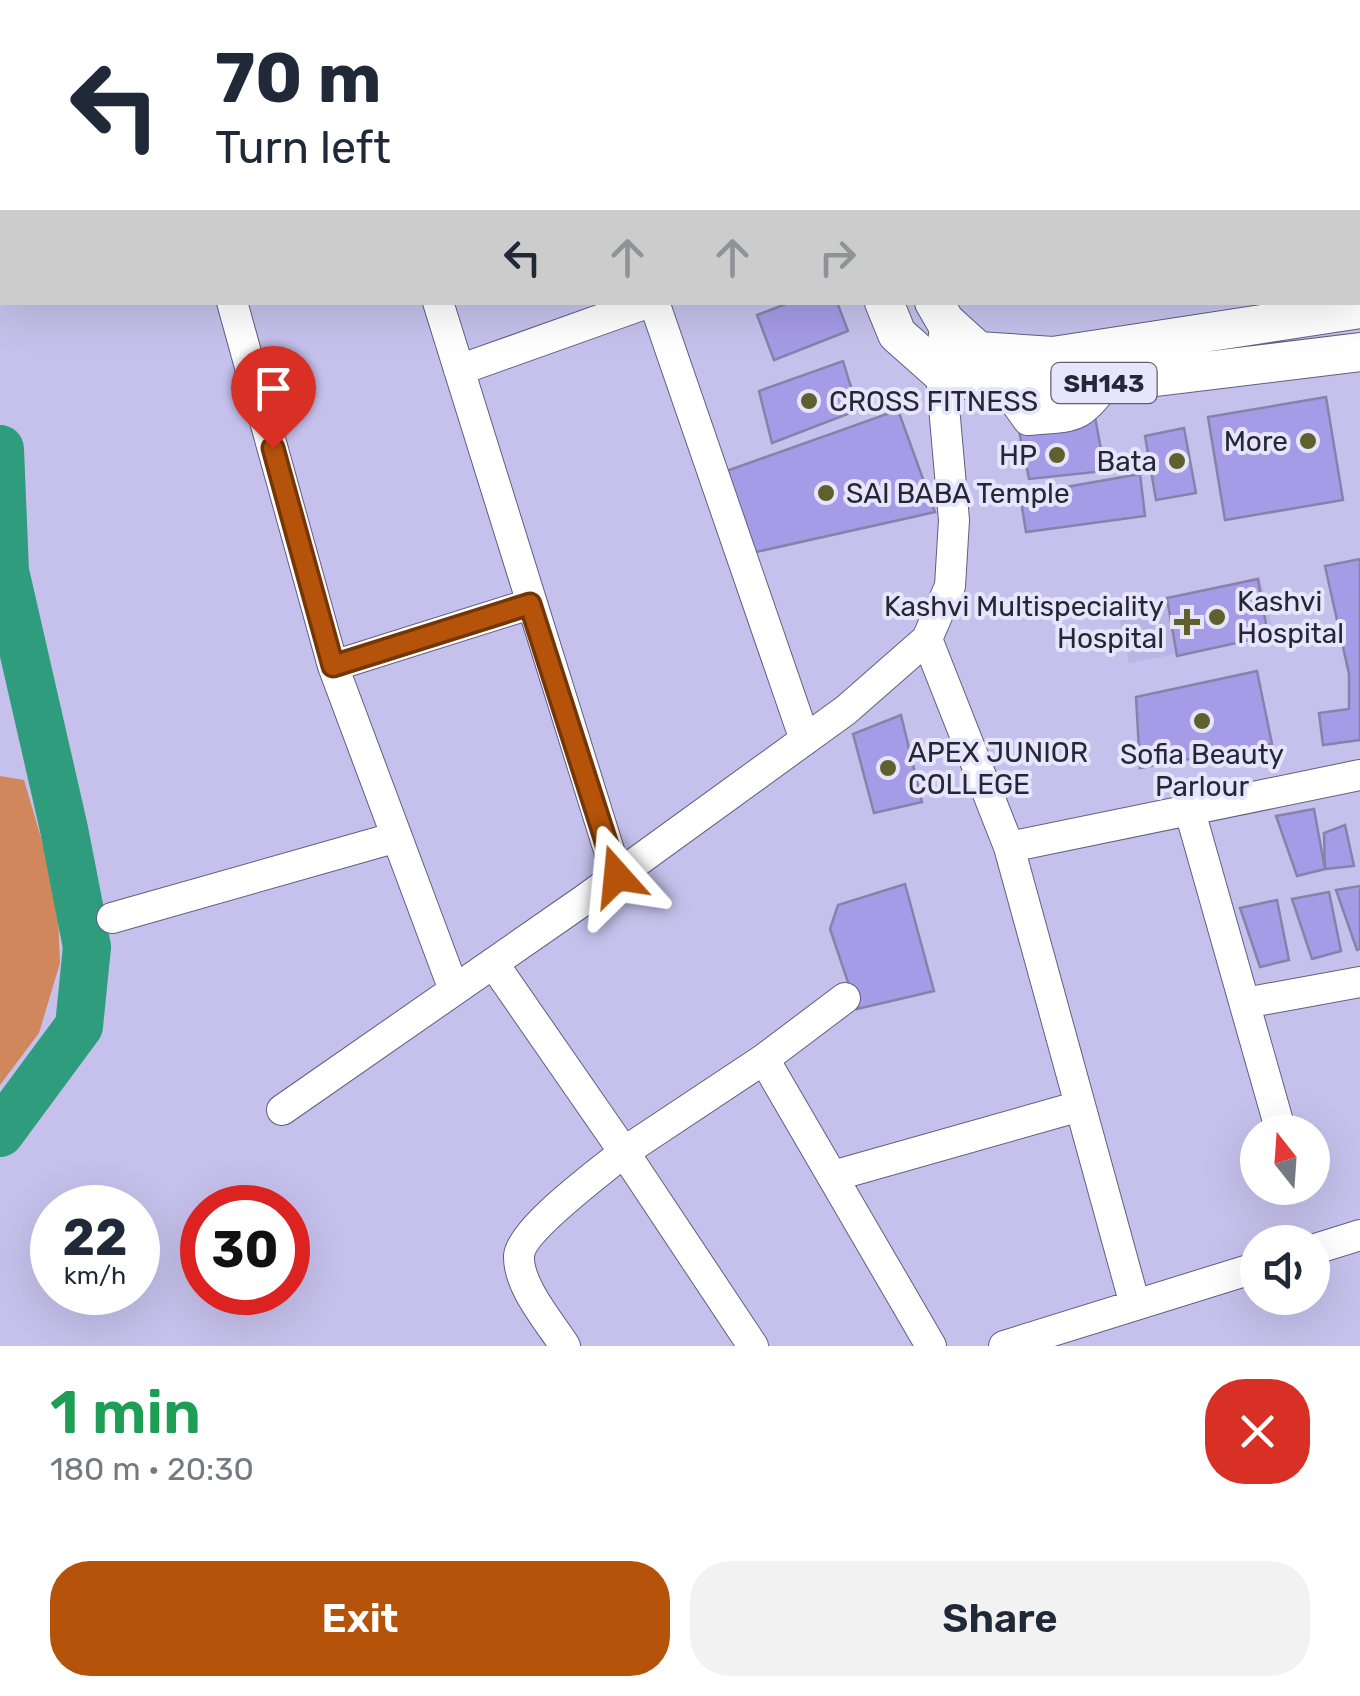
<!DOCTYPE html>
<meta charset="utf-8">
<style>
body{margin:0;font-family:Rubik,sans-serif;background:#f2f2f3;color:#1f2937;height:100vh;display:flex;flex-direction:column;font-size:38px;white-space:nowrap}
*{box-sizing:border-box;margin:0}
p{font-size:32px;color:#747a83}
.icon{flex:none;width:55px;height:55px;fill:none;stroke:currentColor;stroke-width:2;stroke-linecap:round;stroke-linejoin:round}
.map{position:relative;height:1346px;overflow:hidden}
.drawer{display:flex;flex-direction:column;background:#fff;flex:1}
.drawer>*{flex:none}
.guide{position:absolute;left:0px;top:0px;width:1360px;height:305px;box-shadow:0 10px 40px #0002;background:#fff;color:#1f2937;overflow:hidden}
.needle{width:65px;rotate:343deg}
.buttons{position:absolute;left:1240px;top:1115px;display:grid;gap:20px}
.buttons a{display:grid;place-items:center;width:90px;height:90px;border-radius:50%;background:#fff;box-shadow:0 10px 40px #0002;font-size:50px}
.speed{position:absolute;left:30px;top:1185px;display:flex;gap:20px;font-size:50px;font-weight:700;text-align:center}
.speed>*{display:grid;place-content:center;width:130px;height:130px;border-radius:50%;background:#fff;box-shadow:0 10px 40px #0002;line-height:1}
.speed small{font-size:25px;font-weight:400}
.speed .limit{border:15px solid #d22;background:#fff;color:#111}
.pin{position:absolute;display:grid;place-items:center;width:85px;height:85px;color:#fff;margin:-102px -42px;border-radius:50% 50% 50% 0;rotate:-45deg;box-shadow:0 0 10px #0007}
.pin .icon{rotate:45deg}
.me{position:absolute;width:110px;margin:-55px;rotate:342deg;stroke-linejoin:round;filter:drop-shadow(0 0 8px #0008)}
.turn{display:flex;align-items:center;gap:35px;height:210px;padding:0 50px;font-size:45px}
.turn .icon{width:130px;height:130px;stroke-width:2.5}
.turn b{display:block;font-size:70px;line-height:85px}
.lanes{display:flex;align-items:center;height:95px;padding:0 50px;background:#0003;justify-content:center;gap:50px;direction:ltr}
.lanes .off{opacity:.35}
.round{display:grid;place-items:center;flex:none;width:105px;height:105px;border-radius:40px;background:#f2f2f3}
.summary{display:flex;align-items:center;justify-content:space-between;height:170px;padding:0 50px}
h1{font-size:60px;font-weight:600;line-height:75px;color:#1e9e55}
.button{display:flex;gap:20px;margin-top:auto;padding:20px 50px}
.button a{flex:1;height:115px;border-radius:40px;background:#b45309;color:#fff;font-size:40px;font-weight:600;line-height:115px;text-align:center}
.button a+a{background:#f2f2f3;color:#1f2937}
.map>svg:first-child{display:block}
</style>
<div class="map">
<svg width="1360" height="1346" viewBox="0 0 1360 1346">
<rect width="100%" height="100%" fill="#c6c1ec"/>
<path fill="#bbb5e6" d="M1260,576L1274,636L1129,663L1118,613Z"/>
<path fill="#d0875c" d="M0,776L24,780L57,892L60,963L39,1033L0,1085Z"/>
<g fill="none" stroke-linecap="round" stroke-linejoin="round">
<path stroke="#309c7e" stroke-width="48" d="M0,449L5,571L64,829L87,947L79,1026L0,1133"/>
</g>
<path fill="#a69be6" stroke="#8782aa" stroke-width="2.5" d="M562,0H656L650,2Z
M791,302H837L848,331L774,360L757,315Z
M843,361L858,410L772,443L759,391Z
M1326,397L1343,500L1225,520L1208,417Z
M898,410L935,512L747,554L718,474Z
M1095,417L1105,471L1029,479L1018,426Z
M1184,428L1196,493L1156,500L1145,436Z
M1140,474L1145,516L1026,532L1020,495Z
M1360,559V740L1323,745L1319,713L1349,709V674L1325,566Z
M1258,579L1268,636L1177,656L1167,598Z
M1257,671L1272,744L1140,768L1136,697Z
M901,715L922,802L874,813L853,734Z
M1314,809L1325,869L1297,876L1276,816Z
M1345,825L1354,866L1325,869L1324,833Z
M905,884L934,991L857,1009L830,929L838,905Z
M1360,886V949L1357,950L1336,890Z
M1329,892L1341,951L1312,959L1292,899Z
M1277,900L1289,960L1260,967L1240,908Z"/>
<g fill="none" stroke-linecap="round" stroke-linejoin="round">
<g stroke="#625d82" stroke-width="32">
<path id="minor" d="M347,0L348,2
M546,0L547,2
M1337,0V2
M270,2L278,0
M1358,143L1360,158
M232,302L333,666L454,990
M438,302L617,876
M654,302L805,740
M459,370L650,302
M1005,388L1028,420C1072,416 1080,421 1106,383
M927,639L1009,847L1135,1305
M333,666L530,604
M1189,808L1281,1132
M1009,847L1360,775
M112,918L397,837
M493,963L624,1152C602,1171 521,1229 519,1256C518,1286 549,1321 565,1346
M1245,1003L1360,982
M764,1059L845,998
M282,1110L584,900L846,710L927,639L950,586L954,520L941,373L945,321
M833,1176L1080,1106
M1312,1250L1360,1235
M753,1346L624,1152L764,1059L931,1346
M1004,1346L1258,1267"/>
</g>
<g stroke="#625d82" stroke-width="40">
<path id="major" d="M768,0L769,2
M806,0L807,2
M884,302L897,334L941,373L1000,388H1066L1360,352
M934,302L945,321L978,351L1053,356L1360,309"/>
</g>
<use href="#minor" stroke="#fff" stroke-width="30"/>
<use href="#major" stroke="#fff" stroke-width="38"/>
</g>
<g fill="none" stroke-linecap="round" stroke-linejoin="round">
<g stroke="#753606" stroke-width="25">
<path id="route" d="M273,448L333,666L530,604L617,876"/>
</g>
<use href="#route" stroke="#b45309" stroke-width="18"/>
</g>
<g fill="#5f602e" stroke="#e7e5fb" stroke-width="4">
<circle cx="809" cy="401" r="10"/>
<circle cx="1308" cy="441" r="10"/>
<circle cx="1057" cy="455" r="10"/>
<circle cx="1177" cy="461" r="10"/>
<circle cx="826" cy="493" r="10"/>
<circle cx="1217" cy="617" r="10"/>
<path d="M1182 607h10v10h10v10h-10v10h-10v-10h-10v-10h10z"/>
<circle cx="1202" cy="721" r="10"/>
<circle cx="888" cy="768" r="10"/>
</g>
<g text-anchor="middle" stroke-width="8" stroke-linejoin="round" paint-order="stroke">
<rect fill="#e7e5fb" stroke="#615f71" stroke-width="2.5" x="1051.5" y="363" width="105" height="40" rx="8"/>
<g font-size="25" font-weight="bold" fill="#282636">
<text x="1104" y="392">SH143</text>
</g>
<g font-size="28" fill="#282636" stroke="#e7e5fb" text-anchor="start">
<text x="829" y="411">CROSS FITNESS</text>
<text x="1288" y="451" text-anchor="end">More</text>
<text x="1037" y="465" text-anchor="end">HP</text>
<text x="1157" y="471" text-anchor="end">Bata</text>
<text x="846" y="503">SAI BABA Temple</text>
<text x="1237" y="611">Kashvi<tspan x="1237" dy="32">Hospital</tspan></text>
<text x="1164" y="616" text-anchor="end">Kashvi Multispeciality<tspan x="1164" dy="32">Hospital</tspan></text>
<text x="908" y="762">APEX JUNIOR<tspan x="908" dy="32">COLLEGE</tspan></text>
<text x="1202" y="764" text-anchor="middle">Sofia Beauty<tspan x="1202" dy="32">Parlour</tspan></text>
</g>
</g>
</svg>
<div class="buttons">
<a><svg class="needle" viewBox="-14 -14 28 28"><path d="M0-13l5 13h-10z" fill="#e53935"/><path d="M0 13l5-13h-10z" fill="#747a83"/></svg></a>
<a><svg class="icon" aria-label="sound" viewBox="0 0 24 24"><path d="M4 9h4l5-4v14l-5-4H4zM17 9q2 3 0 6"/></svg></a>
</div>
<div class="speed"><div>22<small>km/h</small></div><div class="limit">30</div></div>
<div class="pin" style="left:273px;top:448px;background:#d93025"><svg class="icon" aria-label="arrive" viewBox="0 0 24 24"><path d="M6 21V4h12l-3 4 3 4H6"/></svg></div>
<svg class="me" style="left:617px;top:876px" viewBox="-20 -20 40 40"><path d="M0-17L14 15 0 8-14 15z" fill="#b45309" stroke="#fff" stroke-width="4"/></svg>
<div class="guide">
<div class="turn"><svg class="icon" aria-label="left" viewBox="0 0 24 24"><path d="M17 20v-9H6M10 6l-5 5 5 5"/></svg><div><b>70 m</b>Turn left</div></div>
<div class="lanes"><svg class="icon" aria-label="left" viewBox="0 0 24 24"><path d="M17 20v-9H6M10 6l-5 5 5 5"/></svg><svg class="icon off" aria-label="ahead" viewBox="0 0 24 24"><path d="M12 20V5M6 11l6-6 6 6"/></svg><svg class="icon off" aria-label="ahead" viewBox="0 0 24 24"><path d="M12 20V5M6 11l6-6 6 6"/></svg><svg class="icon off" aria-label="right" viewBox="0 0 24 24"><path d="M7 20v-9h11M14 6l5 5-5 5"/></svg></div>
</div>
</div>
<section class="drawer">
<div class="summary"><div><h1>1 min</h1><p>180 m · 20:30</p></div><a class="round" style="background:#d93025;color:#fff"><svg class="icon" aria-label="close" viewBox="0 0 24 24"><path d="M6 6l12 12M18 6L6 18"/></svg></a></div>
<div class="button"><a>Exit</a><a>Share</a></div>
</section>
